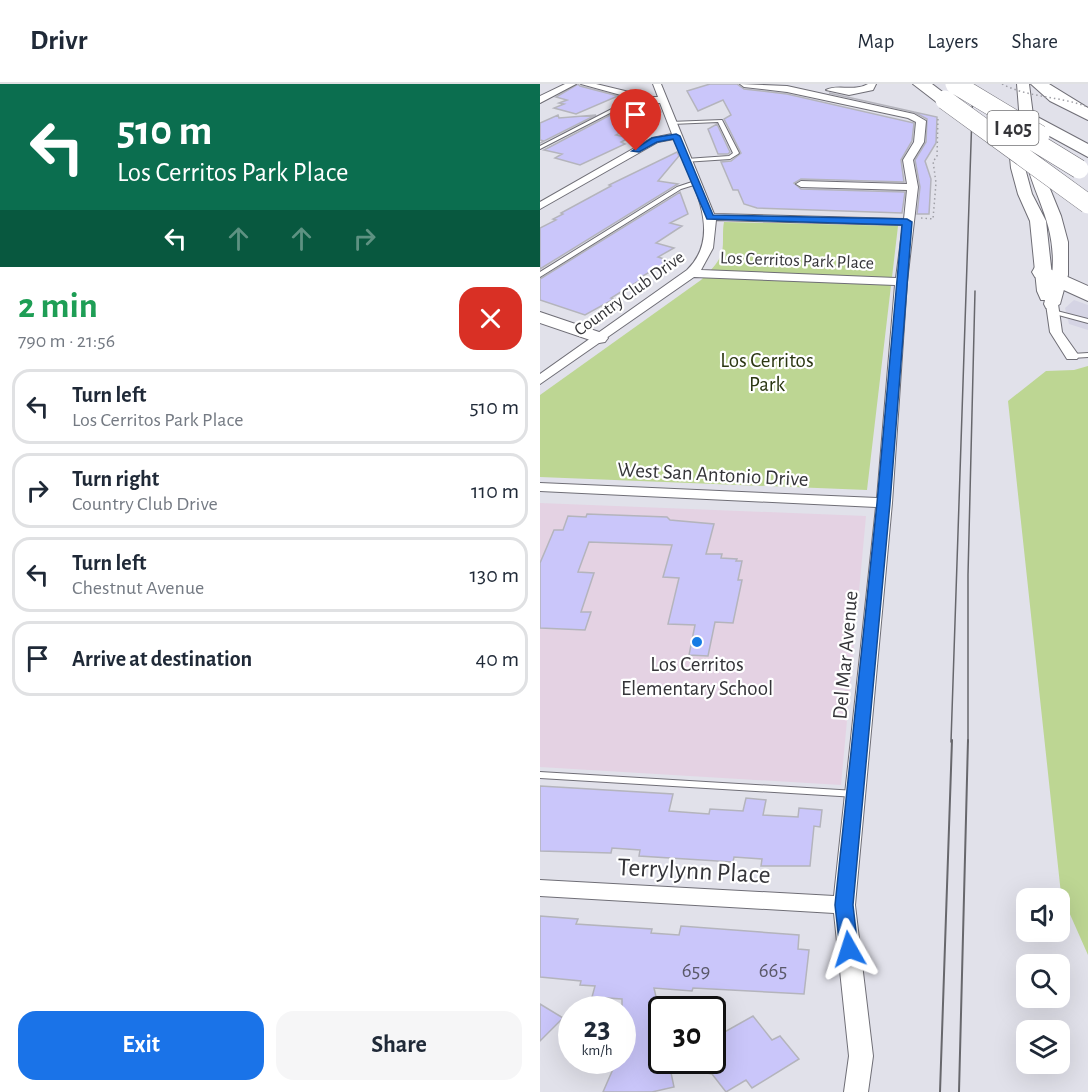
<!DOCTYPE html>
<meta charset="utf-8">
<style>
body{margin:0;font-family:"Alegreya Sans",sans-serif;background:#f6f6f7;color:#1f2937;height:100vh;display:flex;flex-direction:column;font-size:22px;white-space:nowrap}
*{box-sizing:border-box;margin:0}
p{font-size:20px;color:#747a83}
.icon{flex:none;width:33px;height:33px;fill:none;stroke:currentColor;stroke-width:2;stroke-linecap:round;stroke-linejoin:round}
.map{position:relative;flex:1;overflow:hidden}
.drawer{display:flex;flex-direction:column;background:#fff;width:540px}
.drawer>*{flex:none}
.banner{background:#0b6e4f;color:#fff;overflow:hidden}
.tools{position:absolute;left:476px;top:804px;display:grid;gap:12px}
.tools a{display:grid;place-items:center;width:54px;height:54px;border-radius:12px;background:#fff;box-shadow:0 6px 24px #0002;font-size:30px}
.speed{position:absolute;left:18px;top:912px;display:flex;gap:12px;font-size:30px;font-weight:700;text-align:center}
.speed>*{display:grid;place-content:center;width:78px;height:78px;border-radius:50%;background:#fff;box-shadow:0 6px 24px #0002;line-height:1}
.speed small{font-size:15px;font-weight:400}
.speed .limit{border:3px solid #111;border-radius:9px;background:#fff;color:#111}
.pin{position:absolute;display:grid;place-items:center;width:51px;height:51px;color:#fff;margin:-62px -26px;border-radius:50% 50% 50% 0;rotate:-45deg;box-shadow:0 0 6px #0007}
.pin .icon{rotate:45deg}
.me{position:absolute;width:66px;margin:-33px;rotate:354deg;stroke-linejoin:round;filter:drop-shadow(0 0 4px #0008)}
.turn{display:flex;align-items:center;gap:21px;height:126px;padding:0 18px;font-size:27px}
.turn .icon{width:78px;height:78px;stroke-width:2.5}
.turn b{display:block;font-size:42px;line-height:51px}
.lanes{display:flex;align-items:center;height:57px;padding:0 18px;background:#0003;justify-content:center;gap:30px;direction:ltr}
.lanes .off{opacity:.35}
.round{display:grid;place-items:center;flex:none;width:63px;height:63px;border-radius:18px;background:#f6f6f7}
.headline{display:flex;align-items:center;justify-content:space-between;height:102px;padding:0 18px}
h1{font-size:36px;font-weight:700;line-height:45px;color:#1e9e55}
.cta{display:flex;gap:12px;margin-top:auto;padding:12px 18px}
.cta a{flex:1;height:69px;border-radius:18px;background:#1a73e8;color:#fff;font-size:24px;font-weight:700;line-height:69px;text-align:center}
.cta a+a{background:#f6f6f7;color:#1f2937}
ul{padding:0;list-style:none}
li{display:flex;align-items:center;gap:18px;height:75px;margin:0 12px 9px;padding:0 6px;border:3px solid #e0e1e3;border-radius:18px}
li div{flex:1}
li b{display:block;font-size:22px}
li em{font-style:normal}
header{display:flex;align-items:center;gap:36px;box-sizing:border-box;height:84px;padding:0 30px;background:#fff;border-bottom:2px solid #e0e1e3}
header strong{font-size:28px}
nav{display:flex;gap:33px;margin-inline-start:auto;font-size:21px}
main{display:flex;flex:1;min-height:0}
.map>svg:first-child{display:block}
</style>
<header>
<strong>Drivr</strong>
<nav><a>Map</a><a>Layers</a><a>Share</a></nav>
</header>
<main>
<section class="drawer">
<div class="banner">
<div class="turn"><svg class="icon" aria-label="left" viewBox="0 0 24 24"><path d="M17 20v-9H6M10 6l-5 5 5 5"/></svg><div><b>510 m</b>Los Cerritos Park Place</div></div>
<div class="lanes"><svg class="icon" aria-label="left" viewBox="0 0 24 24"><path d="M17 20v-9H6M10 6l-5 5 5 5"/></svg><svg class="icon off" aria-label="ahead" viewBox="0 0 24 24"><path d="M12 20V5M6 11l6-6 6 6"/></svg><svg class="icon off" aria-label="ahead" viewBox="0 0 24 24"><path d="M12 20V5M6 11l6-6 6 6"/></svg><svg class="icon off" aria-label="right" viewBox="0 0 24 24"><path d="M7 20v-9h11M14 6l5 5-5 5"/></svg></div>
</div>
<div class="headline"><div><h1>2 min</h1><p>790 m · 21:56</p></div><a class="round" style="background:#d93025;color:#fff"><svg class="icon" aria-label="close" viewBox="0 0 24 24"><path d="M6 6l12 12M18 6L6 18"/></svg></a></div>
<ul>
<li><svg class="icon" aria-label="left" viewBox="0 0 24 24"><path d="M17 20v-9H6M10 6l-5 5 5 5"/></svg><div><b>Turn left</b><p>Los Cerritos Park Place</p></div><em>510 m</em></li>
<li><svg class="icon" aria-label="right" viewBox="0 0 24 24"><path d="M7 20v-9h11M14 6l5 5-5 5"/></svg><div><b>Turn right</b><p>Country Club Drive</p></div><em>110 m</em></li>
<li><svg class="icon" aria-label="left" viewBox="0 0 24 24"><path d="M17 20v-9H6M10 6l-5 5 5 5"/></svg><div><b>Turn left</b><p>Chestnut Avenue</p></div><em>130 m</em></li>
<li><svg class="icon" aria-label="arrive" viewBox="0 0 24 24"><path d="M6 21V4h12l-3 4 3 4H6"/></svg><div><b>Arrive at destination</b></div><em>40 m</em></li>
</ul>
<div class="cta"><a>Exit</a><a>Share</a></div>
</section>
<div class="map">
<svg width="548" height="1008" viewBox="0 0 548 1008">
<rect width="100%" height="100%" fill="#e1e1ea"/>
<path fill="#d5d4e4" d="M534,216L548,221V246L529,240L525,224Z"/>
<path fill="#e4d2e3" d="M0,419L326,432L301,701L0,683Z"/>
<path fill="#bdd693" d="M184,138L358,142L327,406L0,393V311L161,196C169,188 179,179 182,168C184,159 182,147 184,138Z
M548,282V871L521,810L468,317L506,287L534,286Z"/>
<path fill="#cac6fa" stroke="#b4b4bc" stroke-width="1.5" d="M38,0L40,2L78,12L36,30L14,24L24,20L19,19L27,16L16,13Z
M170,0H197L204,5L247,10L374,39L372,57L361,76L364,98L261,95L254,99L261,105L365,108L362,129L217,124L204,120L198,106H193L181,78L191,77L201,69L184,35L191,31L183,16L158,27L147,7Z
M289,9L397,33L396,59L385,77L391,95L389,130H377L380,103L375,76L386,58L387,35L374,28Z
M120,26L121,28L76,51L89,54L81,58L85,60L40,81L15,74L22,70L4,66L74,29Z
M18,31L19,34L56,31L0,59L4,57L0,56V39Z
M177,40L190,68L188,70H178L168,45Z
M137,68L139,72L118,97L138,100L0,185V144L16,136L13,135L23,130L21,129L71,102L69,101Z
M140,108L148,130L130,139L142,142L116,159L134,164L118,173L127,176L123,178L126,179L99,194L102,195L71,214L74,215L45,231L0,216V195Z
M47,430L127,433L130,436L174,440L166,470H182L181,474L197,475L196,477H202L198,496H202L193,539L175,538L168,572L149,571L155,541L128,540L139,494L123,493L132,461L49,458L38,488L54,489L41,528H51L45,546L0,544V479L6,465L14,446H23L28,432L46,433Z
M0,702L133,710L129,727L169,730L170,725L203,727L206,714L226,716L223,731L258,733L259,724L282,726L280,743L274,742L270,782H221L222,775L194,773L193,778L99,772L100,766L72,764L71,769L0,767Z
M0,832L38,835L36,840L112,845L111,849L139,851L141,842L259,851L258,865L269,866L264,910L153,904L152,907L114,904L122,939V976L129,979L134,1003L112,1008H63L77,976H82V915L52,913L55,902L40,901L41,897L0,893Z
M0,920L23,934L0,957Z
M213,932L232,956L240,952L259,975L212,1004L206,996L186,1008L172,990L141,984L142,976H172V955Z"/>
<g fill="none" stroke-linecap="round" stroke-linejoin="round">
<g stroke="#6f6e76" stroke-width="2">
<path id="lane" d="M97,12L101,13L0,65V62Z
M182,36L199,69L198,70L190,75L144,78V76L146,75L189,72L193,69L178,38L132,40L130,39V38Z
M155,97L158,99L157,100L141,105L0,193V188L137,103Z
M513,226L548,235V239L511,229V227Z
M548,269V273L532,274L529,272L532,270Z
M0,688L316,707L319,708L321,710L319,712L316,713L0,694Z"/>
</g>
<g stroke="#6f6e76" stroke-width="2">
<path id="street" d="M25,0H36L0,19V12Z
M41,0H56L110,13H118L113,0H121L174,130L364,135L367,106L261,103L256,100L261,97L367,100L363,76L374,58L376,38L368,34L247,8L204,3L200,0L247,2L374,30L386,37L384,58L373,76L378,103L367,198L352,419L315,821L333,972L328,1008H304L309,972L294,829L0,812V796L294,812L336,423L0,407V399L337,414L355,201L154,193L0,300V290L147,186C185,149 150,96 134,55L118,58L0,125V118L112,54L132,50L120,19H110ZM176,136L363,141L356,194L161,186L173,164Z
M328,0H336L333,6L309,11L286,6C297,0 314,8 328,0Z
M512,216L518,220L522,248L539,272L537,275H527L510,248L506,220Z"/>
</g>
<g stroke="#6f6e76" stroke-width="2">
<path id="secondary" d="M477,0H489L499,78L521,132L528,158V191L520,220L512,225L506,224L504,220L505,216H501L497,207L490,137L478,110L471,84L468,52L475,48L481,51ZM483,62C491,112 518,137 512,192L506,137L492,110L485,84Z
M0,228L65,250L68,254L65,258L59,259L0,239Z"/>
</g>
<g stroke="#6f6e76" stroke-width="2">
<path id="highway" d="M373,0H392L413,16L411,20H399Z
M491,0H509L548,24V36L510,17Z
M488,28L548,60V73L482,37L479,33L482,29Z
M503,182L548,202V217L495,193L492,188L495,183Z"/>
</g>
<path stroke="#9f9fa6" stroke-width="1.5" stroke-dasharray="1.5 3" stroke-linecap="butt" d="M381,134L393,135L396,99L393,77L397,73L398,33"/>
<use href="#lane" fill="#fff" fill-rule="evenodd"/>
<use href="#street" fill="#fff" fill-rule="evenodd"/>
<use href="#secondary" fill="#fff" fill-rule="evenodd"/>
<use href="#highway" fill="#fff" fill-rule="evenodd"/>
<path stroke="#67676c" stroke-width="1.5" d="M411,658L433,0
M428,658V491L435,207"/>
<path stroke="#67676c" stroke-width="2" d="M400,1008L412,656
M419,1008L428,656"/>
<g stroke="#6f6e76" stroke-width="20" stroke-linecap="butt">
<path id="highway-bridge" d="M415,0L500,51
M405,16L548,120
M477,47L539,85"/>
</g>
<path stroke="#9f9fa6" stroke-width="1.5" stroke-dasharray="1.5 3" stroke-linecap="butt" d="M462,0C489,14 520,12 548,23"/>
<use href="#highway-bridge" stroke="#fff" stroke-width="19"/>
</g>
<path fill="#1a73e8" stroke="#114b97" stroke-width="1.5" d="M136,50L140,52L173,131L367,135L372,138L350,419L313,821L318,865L315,870L309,872L302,870L300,865L295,821L337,419L362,141L167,135L133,55L117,58L99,68L92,67L112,54Z"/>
<circle fill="#167ce4" stroke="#fff" stroke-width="2" cx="157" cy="558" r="6"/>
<g text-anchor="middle" stroke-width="4.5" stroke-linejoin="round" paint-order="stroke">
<g font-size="18" fill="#353539" stroke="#fff">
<text transform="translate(257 176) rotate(2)" y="6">Los Cerritos Park Place</text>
<text transform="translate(89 209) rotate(-36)" y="6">Country Club Drive</text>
</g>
<rect fill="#fff" stroke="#727274" stroke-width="1.5" x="447.5" y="27" width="51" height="34" rx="4.5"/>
<g font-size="20" font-weight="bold" fill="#353539">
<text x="473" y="51">I 405</text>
</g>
<g font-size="21" fill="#2b3712" stroke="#fff">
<text x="227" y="283">Los Cerritos<tspan x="227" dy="24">Park</tspan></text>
</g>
<g font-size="21" fill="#353539" stroke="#fff">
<text transform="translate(173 390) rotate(3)" y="7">West San Antonio Drive</text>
<text transform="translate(305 571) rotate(-85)" y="7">Del Mar Avenue</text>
</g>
<g font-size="21" fill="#353539" stroke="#fff">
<text x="157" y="587">Los Cerritos<tspan x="157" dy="24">Elementary School</tspan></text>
</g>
<g font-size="21" fill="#5a5969">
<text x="156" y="893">659</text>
<text x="233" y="893">665</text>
</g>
<g font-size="26" fill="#353539" stroke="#fff">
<text transform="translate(154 786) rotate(3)" y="9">Terrylynn Place</text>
</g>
</g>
</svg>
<div class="tools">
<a><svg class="icon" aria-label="sound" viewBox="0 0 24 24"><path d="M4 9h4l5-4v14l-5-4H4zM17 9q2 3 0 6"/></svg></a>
<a><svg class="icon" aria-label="search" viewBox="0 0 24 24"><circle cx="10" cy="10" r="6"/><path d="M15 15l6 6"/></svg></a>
<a><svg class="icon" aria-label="layers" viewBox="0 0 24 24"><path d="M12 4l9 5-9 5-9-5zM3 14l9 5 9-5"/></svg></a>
</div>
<div class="speed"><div>23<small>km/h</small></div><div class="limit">30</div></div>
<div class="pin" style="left:96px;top:67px;background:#d93025"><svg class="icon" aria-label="arrive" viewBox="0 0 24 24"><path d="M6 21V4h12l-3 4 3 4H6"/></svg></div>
<svg class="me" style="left:309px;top:865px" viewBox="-20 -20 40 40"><path d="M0-17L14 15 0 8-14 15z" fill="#1a73e8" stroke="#fff" stroke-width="4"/></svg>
</div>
</main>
